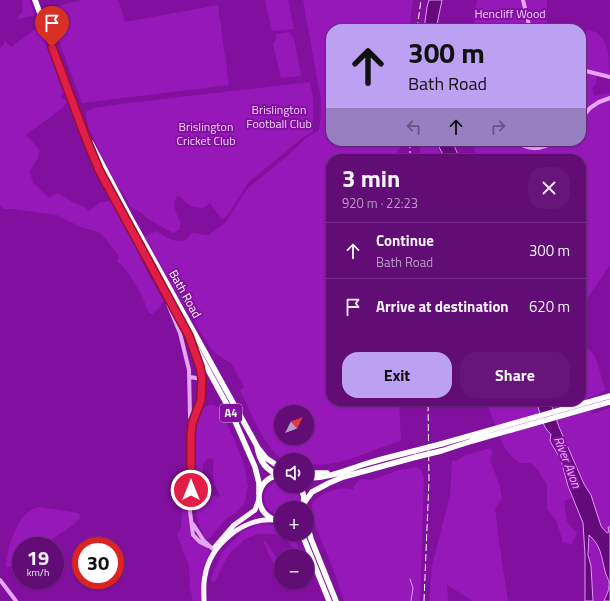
<!DOCTYPE html>
<meta charset="utf-8">
<style>
body{margin:0;font-family:"Titillium Web",sans-serif;background:#68157b;color:#f1f3f6;height:100vh;display:flex;flex-direction:column;font-size:15px;white-space:nowrap}
*{box-sizing:border-box;margin:0}
p{font-size:13px;color:#bb9bc5}
.icon{flex:none;width:22px;height:22px;fill:none;stroke:currentColor;stroke-width:2;stroke-linecap:round;stroke-linejoin:round}
.map{position:relative;flex:1;overflow:hidden}
.drawer{position:absolute;left:326px;top:154px;width:260px;height:252px;display:flex;flex-direction:column;background:#620c76;border-radius:16px;box-shadow:0 1px 3px #0004,0 0 0 1px #762c88}
.drawer>*{flex:none}
.top-card{position:absolute;left:326px;top:24px;width:260px;height:122px;border-radius:16px;box-shadow:0 1px 3px #0004,0 0 0 1px #762c88;background:#bca0f2;color:#111;overflow:hidden}
.needle{width:26px;rotate:48deg}
.tools{position:absolute;left:274px;top:405px;display:grid;gap:8px}
.tools a{display:grid;place-items:center;width:40px;height:40px;border-radius:50%;background:#620c76;box-shadow:0 1px 3px #0004,0 0 0 1px #762c88;font-size:20px}
.speed{position:absolute;left:12px;top:537px;display:flex;gap:8px;font-size:20px;font-weight:700;text-align:center}
.speed>*{display:grid;place-content:center;width:52px;height:52px;border-radius:50%;background:#620c76;box-shadow:0 1px 3px #0004,0 0 0 1px #762c88;line-height:1}
.speed small{font-size:10px;font-weight:400}
.speed .limit{border:6px solid #d22;background:#fff;color:#111}
.pin{position:absolute;display:grid;place-items:center;width:34px;height:34px;color:#fff;margin:-41px -17px;border-radius:50% 50% 50% 0;rotate:-45deg;box-shadow:0 0 4px #0007}
.pin .icon{rotate:45deg}
.me{position:absolute;width:44px;margin:-22px;rotate:0deg;stroke-linejoin:round;filter:drop-shadow(0 0 3px #0008)}
.turn{display:flex;align-items:center;gap:14px;height:84px;padding:0 16px;font-size:18px}
.turn .icon{width:52px;height:52px;stroke-width:2.5}
.turn b{display:block;font-size:28px;line-height:34px}
.lanes{display:flex;align-items:center;height:38px;padding:0 16px;background:#0003;justify-content:center;gap:20px;direction:ltr}
.lanes .off{opacity:.35}
.round{display:grid;place-items:center;flex:none;width:42px;height:42px;border-radius:16px;background:#68157b}
.headline{display:flex;align-items:center;justify-content:space-between;height:68px;padding:0 16px}
h1{font-size:24px;font-weight:700;line-height:30px}
.primary-button{display:flex;gap:8px;margin-top:auto;padding:8px 16px}
.primary-button a{flex:1;height:46px;border-radius:16px;background:#bca0f2;color:#111;font-size:16px;font-weight:700;line-height:46px;text-align:center}
.primary-button a+a{background:#68157b;color:#f1f3f6}
ul{padding:0;list-style:none}
li{display:flex;align-items:center;gap:12px;height:56px;padding:0 16px;border-top:1px solid #762c88}
li div{flex:1}
li b{display:block;font-size:15px}
li em{font-style:normal}
.map>svg:first-child{display:block}
</style>
<div class="map">
<svg width="610" height="601" viewBox="0 0 610 601">
<rect width="100%" height="100%" fill="#82109e"/>
<path fill="#9618b9" fill-rule="evenodd" d="M22,0H29L35,15L18,19L17,17L23,12Z
M81,0H117L119,2L125,22L218,5L229,85L82,103L47,9Z
M265,0H288L294,29L272,31Z
M303,0H413L409,29H331V141H402L400,149L397,151V159H331V401H399L401,441C368,450 343,468 307,464V460C300,460 292,461 285,460C268,456 248,406 240,390L244,387L232,364L216,354L209,346L171,284L145,236L156,231C169,238 181,249 192,233L208,235L226,222L247,189L285,158L306,138L319,130L321,115V100ZM281,412H307V438H281Z
M477,0H547V27L546,29H473Z
M39,26L64,93L60,97L68,101L61,109L26,135L40,150L38,158L29,172L34,184L49,198L58,193L72,202L85,207L88,212L99,203L110,201L118,213L133,241L147,272L164,301L160,307L152,314L149,313C142,295 132,274 117,261L119,258L118,255L105,238L98,232L81,227L57,215L12,209H4L0,205V48L3,45L5,41L11,47Z
M588,30C610,33 609,58 610,76L597,73L596,84L592,88L594,96L610,93V265L584,303L583,315L586,347C601,358 598,374 606,390L599,394L587,398L592,414L610,408V531L607,533L601,526L591,495L584,484L559,427L550,401H581V159H479L471,143L474,141H581V71L582,70L581,37Z
M290,32L291,36L294,38L301,76L281,78L273,44L276,40V34Z
M310,82L313,98V132L302,138L248,183L227,216L222,220L210,203L203,208C192,207 187,206 181,197L177,196C171,206 177,214 181,223L179,230L173,233L148,219L142,213L132,208L129,205L125,196L118,187L101,154L88,126L86,116V112L93,108L129,103Z
M419,141H435L442,159H421Z
M488,401H536L548,432L551,435L550,441L561,460L568,486L574,497L564,501L567,522L577,533L572,544L563,543L557,522L547,508V485L537,469L531,463H519L505,449L488,407Z
M209,405H213L219,408L234,439L244,465L248,486L244,505L223,522L207,541C203,534 200,528 198,521C191,496 193,468 194,443C195,437 194,430 195,424C197,417 201,408 209,405ZM211,458L214,460C213,467 212,476 214,484C216,489 218,489 220,496L218,497L212,495L211,489L213,488L210,481L208,482L205,481C203,472 199,461 211,458Z
M491,448L492,453L490,461L500,486L502,498L495,508L499,542L508,601H473L447,585L448,601H429L432,566L450,496L452,461L458,460L466,455Z
M416,467L420,469L424,478L420,601H344C340,590 337,579 333,568C325,547 312,526 312,503C322,492 341,485 355,490L353,487L357,482L362,479L371,480L400,470Z
M279,480H281V486L296,487C300,494 301,501 296,508H281V516H280C259,509 259,487 279,480Z
M184,486H188L187,503L191,538L208,548L210,552L203,568L201,601H193L190,588L189,566L177,534L181,527Z
M39,507L78,513L81,517L73,525L42,546H21V560L12,566L6,567C7,548 17,511 39,507Z
M260,524L281,526V534L293,535L298,547L303,556H299L287,540L274,534H257L244,540L231,552L224,563L216,580L212,582L211,578L223,551L243,531Z
M591,537C602,546 601,559 605,571C606,576 610,581 609,586C609,591 606,596 604,601H593L591,566L589,556L591,555L589,552V540Z
M265,541L281,564V580L263,541Z"/>
<path fill="#640a7a" stroke="#e298f8" d="M429,0H442L436,29H424L427,7Z
M436,141H452L460,159H445Z
M536,401H550L559,427L584,484L591,495L601,526L607,533L609,532L608,527H610V601H604C606,596 609,591 609,586C610,581 606,576 605,571C601,555 601,546 589,535L588,555L591,566L593,601H585V555L583,523L568,486L561,460L550,441L551,434C542,428 540,411 536,401Z"/>
<g fill="none" stroke-linecap="round" stroke-linejoin="round">
<path stroke="#e298f8" stroke-width="1" d="M410,579L413,588L411,601"/>
<path stroke="#e4a6f5" stroke-width="4" d="M523,0L530,29
M581,73L586,71L610,77
M581,119L590,108L599,102L610,98
M512,141C529,149 538,152 555,141
M168,304L180,333L189,370L190,417L192,424
M193,347L200,367L202,388L201,400L192,424L191,453L190,512L193,535L200,542L208,546
M190,377L202,379
M193,524L204,541L215,551
M0,580L16,601"/>
<path stroke="#fdf4ff" stroke-width="5" d="M215,547L234,525L255,510L259,499
M204,601C204,593 203,584 205,576C210,545 243,517 275,520"/>
<path stroke="#fff" stroke-width="5.5" d="M35,0L87,141L99,170L231,412L255,467L259,483V495
M91,143L129,215L257,446C259,460 266,471 280,475
M441,444L610,396
M258,448L266,458L281,468
M441,451L472,441L610,402
M307,473H327
M279,475C251,480 253,518 281,521
M307,478C327,479 346,470 365,464C381,459 398,455 414,451
M301,486L304,498L302,508
M304,503L312,492L329,483L343,477L416,457
M307,524L311,539L336,601
M302,534L329,601"/>
<path stroke="#fff" stroke-width="1" stroke-dasharray="7 3" stroke-linecap="butt" d="M417,29L421,0
M410,141V159
M424,601L429,480L428,401"/>
<path stroke="#fff" stroke-width="5.5" d="M414,451L441,444
M416,457L441,451"/>
</g>
<g fill="none" stroke-linecap="round" stroke-linejoin="round">
<g stroke="#92132f" stroke-width="10">
<path id="route" d="M52,47L87,141L99,170L189,336L200,367L202,379L201,400L192,424L191,436V490"/>
</g>
<use href="#route" stroke="#e11d48" stroke-width="7"/>
</g>
<g text-anchor="middle" stroke-width="4" stroke-linejoin="round" paint-order="stroke">
<rect fill="#82109e" stroke="#dab7e2" stroke-width="1" x="220" y="404" width="22" height="18" rx="3"/>
<g font-size="11" font-weight="bold" fill="#fff">
<text x="231" y="417">A4</text>
</g>
<g font-size="12" fill="#f4cffe" stroke="#82109e">
<text x="510" y="18">Hencliff Wood</text>
<text x="279" y="114">Brislington<tspan x="279" dy="14">Football Club</tspan></text>
<text x="206" y="131">Brislington<tspan x="206" dy="14">Cricket Club</tspan></text>
</g>
<g font-size="12" fill="#fff" stroke="#82109e">
<text transform="translate(185 294) rotate(61)" y="4">Bath Road</text>
</g>
<g font-size="13" font-style="italic" fill="#ebb3fb" stroke="#82109e">
<text transform="translate(568 462) rotate(69)" y="5">River Avon</text>
</g>
</g>
</svg>
<div class="tools">
<a><svg class="needle" viewBox="-14 -14 28 28"><path d="M0-13l5 13h-10z" fill="#e53935"/><path d="M0 13l5-13h-10z" fill="#bb9bc5"/></svg></a>
<a><svg class="icon" aria-label="sound" viewBox="0 0 24 24"><path d="M4 9h4l5-4v14l-5-4H4zM17 9q2 3 0 6"/></svg></a>
<a>+</a>
<a>−</a>
</div>
<div class="speed"><div>19<small>km/h</small></div><div class="limit">30</div></div>
<div class="pin" style="left:52px;top:47px;background:#d93025"><svg class="icon" aria-label="arrive" viewBox="0 0 24 24"><path d="M6 21V4h12l-3 4 3 4H6"/></svg></div>
<svg class="me" style="left:191px;top:490px" viewBox="-20 -20 40 40"><circle r="17" fill="#e11d48" stroke="#fff" stroke-width="3"/><path d="M0-11L8 9 0 5-8 9z" fill="#fff"/></svg>
<div class="top-card">
<div class="turn"><svg class="icon" aria-label="ahead" viewBox="0 0 24 24"><path d="M12 20V5M6 11l6-6 6 6"/></svg><div><b>300 m</b>Bath Road</div></div>
<div class="lanes"><svg class="icon off" aria-label="left" viewBox="0 0 24 24"><path d="M17 20v-9H6M10 6l-5 5 5 5"/></svg><svg class="icon" aria-label="ahead" viewBox="0 0 24 24"><path d="M12 20V5M6 11l6-6 6 6"/></svg><svg class="icon off" aria-label="right" viewBox="0 0 24 24"><path d="M7 20v-9h11M14 6l5 5-5 5"/></svg></div>
</div>
<section class="drawer">
<div class="headline"><div><h1>3 min</h1><p>920 m · 22:23</p></div><a class="round"><svg class="icon" aria-label="close" viewBox="0 0 24 24"><path d="M6 6l12 12M18 6L6 18"/></svg></a></div>
<ul>
<li><svg class="icon" aria-label="ahead" viewBox="0 0 24 24"><path d="M12 20V5M6 11l6-6 6 6"/></svg><div><b>Continue</b><p>Bath Road</p></div><em>300 m</em></li>
<li><svg class="icon" aria-label="arrive" viewBox="0 0 24 24"><path d="M6 21V4h12l-3 4 3 4H6"/></svg><div><b>Arrive at destination</b></div><em>620 m</em></li>
</ul>
<div class="primary-button"><a>Exit</a><a>Share</a></div>
</section>
</div>
